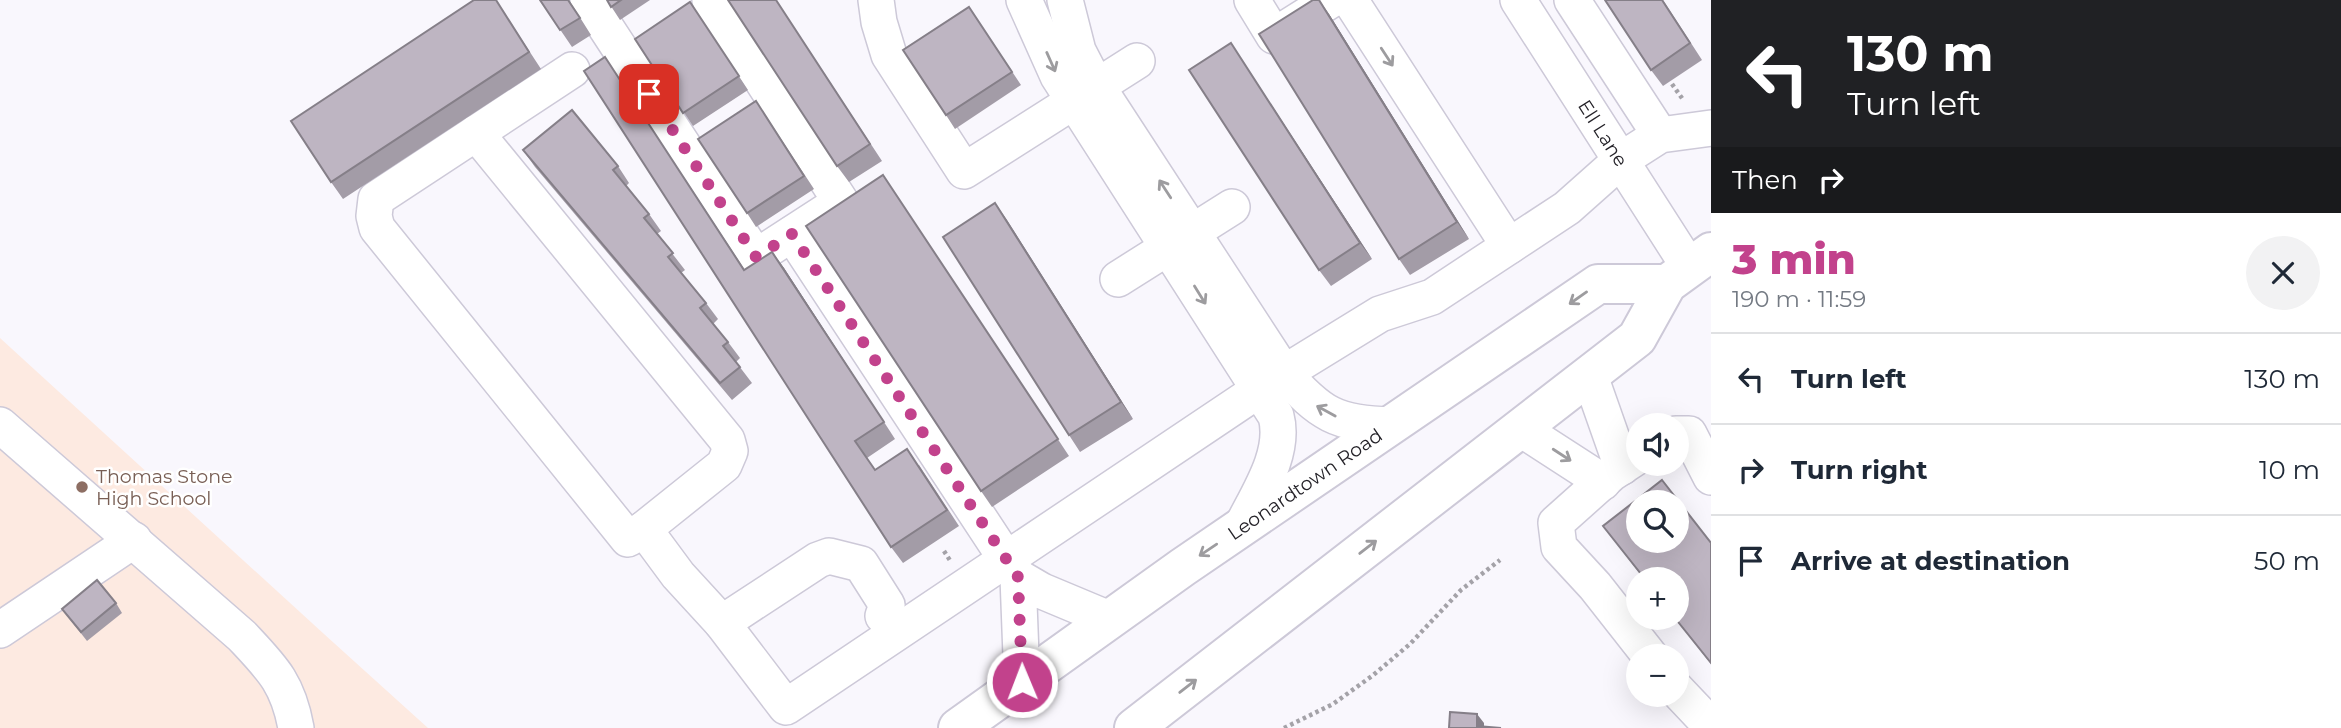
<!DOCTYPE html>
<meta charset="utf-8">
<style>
body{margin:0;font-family:Montserrat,sans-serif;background:#f2f2f3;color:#1f2937;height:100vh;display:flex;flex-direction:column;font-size:26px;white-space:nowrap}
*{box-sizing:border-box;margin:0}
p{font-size:23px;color:#747a83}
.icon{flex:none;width:38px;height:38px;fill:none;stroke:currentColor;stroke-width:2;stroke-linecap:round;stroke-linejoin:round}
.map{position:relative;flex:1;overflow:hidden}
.details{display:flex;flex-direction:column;background:#fff;width:630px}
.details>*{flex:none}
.banner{background:#202124;color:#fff;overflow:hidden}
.fabs{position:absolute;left:1626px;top:413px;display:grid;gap:14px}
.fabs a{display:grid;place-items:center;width:63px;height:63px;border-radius:50%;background:#fff;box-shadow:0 7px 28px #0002;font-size:35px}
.pin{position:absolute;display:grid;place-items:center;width:60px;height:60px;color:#fff;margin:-30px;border-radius:14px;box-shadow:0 4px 10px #0006}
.me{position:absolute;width:77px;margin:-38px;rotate:359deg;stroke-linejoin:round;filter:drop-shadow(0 0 5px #0008)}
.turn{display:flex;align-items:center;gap:24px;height:147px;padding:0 21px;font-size:32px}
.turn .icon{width:91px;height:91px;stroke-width:2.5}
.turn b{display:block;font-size:49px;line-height:60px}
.then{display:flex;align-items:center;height:66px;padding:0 21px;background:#0003;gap:14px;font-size:26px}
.round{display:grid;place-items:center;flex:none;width:74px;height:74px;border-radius:37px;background:#f2f2f3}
.head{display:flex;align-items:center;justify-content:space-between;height:119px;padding:0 21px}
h1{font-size:42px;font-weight:800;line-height:52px;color:#c2428c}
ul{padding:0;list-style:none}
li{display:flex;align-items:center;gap:21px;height:91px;padding:0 21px;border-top:2px solid #e0e1e3}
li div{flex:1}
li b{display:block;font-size:26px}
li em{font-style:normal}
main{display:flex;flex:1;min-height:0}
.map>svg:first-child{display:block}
</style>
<main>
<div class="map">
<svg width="1711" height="728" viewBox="0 0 1711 728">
<rect width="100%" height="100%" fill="#f9f7fd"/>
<path fill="#fdeae1" d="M0,338L324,634L428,728H0Z"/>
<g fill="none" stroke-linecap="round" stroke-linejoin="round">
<g stroke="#cdc9d8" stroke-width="38">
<g id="minor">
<path d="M588,0L756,257L841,202L710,0"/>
<path d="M876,0L879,22L889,55L964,171L1137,61"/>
<path d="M1024,0L1058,76L1276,416C1286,453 1258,494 1242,526"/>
<path d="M1065,0L1078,51L1093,80L1284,373C1320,414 1336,424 1391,425"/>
<path d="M1252,0L1274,36L1331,0"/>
<path d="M1350,0L1509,246"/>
<path id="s1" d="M1518,0L1689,267"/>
<path d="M1572,0L1660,135"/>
<path d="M572,70L376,199L374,216L377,228L628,539L644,529L678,575L722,623L786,707L1284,373L1380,314L1432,297L1567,208L1621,160L1660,135L1711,128"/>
<path d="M476,133L727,440L730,451L724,465L644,529"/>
<path d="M792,234L1018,577"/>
<path d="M1118,279L1232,207"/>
<path d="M1590,376L1622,467"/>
<path d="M0,425L242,636C272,668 288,683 296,728"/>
<path d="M1521,429L1603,482"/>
<path d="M1676,434H1689L1711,477"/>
<path d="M1638,456L1612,473L1556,523L1559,547L1595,586L1650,656"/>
<path d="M722,623L818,560L829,556L861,564L887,605L883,616"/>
<path d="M0,630L134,540"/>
<path d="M1022,682L1018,577L1042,591L1109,619"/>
<path d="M1676,689L1711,726"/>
</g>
</g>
<g stroke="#cdc9d8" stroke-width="42">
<g id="highway">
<path id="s2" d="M958,728L1183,567L1598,284H1667"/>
<path d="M1134,728L1637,338L1667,284L1711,252"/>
</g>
</g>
<path stroke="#a4a2a8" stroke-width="4.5" stroke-dasharray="3.5 3.5" stroke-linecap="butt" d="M1672,84L1684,101
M944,551L951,562
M1284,728L1333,704L1372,676L1410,644L1461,590L1500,560"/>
<use href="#minor" stroke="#fff" stroke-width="35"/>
<use href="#highway" stroke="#fff" stroke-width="38"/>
</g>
<path fill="#a39ca7" d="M496,0L541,69L343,199L331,182Z
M540,0H569L591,35L572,47Z
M607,0H650L620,20Z
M776,0L882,161L849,182L837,166Z
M1663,0L1702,60L1663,86L1651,70Z
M690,2L748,90L693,126L635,39Z
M969,7L1021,85L955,129L946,115Z
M1329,14L1469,239L1410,275L1399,259Z
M605,57L744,270L772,252L784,268L895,439L867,458L875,470L919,465L959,526L903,563L891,547Z
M1242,60L1372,259L1331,286L1319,270Z
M756,101L814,189L756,227L747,213Z
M523,150L618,166L629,183L626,186L649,214L661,231L657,234L685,270L681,273L706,303L718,319L713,324L728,342L740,358L736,362L752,383L732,400L535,167Z
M883,175L1069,456L992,507L981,491Z
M995,203L1133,419L1080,452L1069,435Z
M1603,526L1711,543V664L1675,618H1676V579H1644Z
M116,603L122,613L87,641L62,609Z"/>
<path fill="#857f88" d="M1319,0L1329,14L1469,239L1457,222Z
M1231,43L1242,60L1372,259L1360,243Z
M605,57L616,74L756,287L744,270Z
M995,203L1007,220L1133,419L1121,402Z
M772,252L784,268L895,439L884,422Z
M1477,714L1484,723V728L1477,726Z"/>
<path fill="#beb5c2" stroke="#857f88" stroke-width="2" fill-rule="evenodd" d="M474,0H496L529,52L331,182L291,121Z
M540,0H568L580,18L560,30Z
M607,0H621L611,7Z
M728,0H776L870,144L837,166Z
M1313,0H1319L1457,222L1399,259L1259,34Z
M1605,0H1662L1690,43L1651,70Z
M690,2L739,76L683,113L635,39Z
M969,7L1012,72L946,115L903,50Z
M1231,43L1360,243L1319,270L1189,70Z
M605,57L744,270L772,252L884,422L855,441L875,470L907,449L947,510L891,547L584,71Z
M756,101L804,176L747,213L698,139Z
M572,110L618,166L613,170L649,214L644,218L673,253L668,257L706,303L700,308L728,342L723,346L740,367L720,383L523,150Z
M883,175L1058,439L981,491L806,226Z
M995,203L1121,402L1069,435L943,237Z
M1662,480L1711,543V663L1675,618H1676V579H1645L1603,526ZM1638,502H1676V541H1638Z
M97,580L116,603L81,632L62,609Z
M1450,712L1477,714V726L1501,728H1449Z"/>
<defs><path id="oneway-shaft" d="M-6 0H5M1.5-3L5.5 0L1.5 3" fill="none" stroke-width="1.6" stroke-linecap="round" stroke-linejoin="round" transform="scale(1.75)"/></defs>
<g stroke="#9d9c9f">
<use href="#oneway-shaft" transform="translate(1387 57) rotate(57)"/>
<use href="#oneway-shaft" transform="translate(1051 62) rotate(66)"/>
<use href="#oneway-shaft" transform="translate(1165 189) rotate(-123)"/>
<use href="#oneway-shaft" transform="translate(1200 295) rotate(58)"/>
<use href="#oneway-shaft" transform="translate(1578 298) rotate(145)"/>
<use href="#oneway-shaft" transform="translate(1326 411) rotate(-151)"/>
<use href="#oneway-shaft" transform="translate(1562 455) rotate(33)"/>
<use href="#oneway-shaft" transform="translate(1368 547) rotate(-38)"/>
<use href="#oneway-shaft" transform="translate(1208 550) rotate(146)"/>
<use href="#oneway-shaft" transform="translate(1188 686) rotate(-38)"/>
</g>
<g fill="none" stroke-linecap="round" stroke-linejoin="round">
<path stroke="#c2428c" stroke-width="12" stroke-dasharray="0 21.6" d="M649,94L756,257L792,234L1018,577L1022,682"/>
</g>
<circle fill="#8d6e63" stroke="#fff" stroke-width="2.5" cx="82" cy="487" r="7"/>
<g text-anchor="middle" stroke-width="5" stroke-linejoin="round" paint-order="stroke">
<g font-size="19" fill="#252329" stroke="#fff">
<text dy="7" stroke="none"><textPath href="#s1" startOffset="158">Ell Lane</textPath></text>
<text dy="7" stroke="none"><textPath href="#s2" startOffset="424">Leonardtown Road</textPath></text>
</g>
<g font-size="19" fill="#785e54" stroke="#fff" text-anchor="start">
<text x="96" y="483">Thomas Stone<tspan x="96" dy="22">High School</tspan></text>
</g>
</g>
</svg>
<div class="fabs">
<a><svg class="icon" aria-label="sound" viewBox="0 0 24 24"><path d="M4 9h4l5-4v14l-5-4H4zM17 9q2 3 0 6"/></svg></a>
<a><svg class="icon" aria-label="search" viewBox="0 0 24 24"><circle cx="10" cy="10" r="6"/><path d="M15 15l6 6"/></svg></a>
<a>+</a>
<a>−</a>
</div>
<div class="pin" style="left:649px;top:94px;background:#d93025"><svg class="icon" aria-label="arrive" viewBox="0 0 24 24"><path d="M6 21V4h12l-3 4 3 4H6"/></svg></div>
<svg class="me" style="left:1022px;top:682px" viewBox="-20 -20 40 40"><circle r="17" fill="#c2428c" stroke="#fff" stroke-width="3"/><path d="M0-11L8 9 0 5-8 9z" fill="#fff"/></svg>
</div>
<section class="details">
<div class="banner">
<div class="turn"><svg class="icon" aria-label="left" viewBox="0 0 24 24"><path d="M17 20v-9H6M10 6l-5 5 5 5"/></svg><div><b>130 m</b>Turn left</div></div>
<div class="then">Then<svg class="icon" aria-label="right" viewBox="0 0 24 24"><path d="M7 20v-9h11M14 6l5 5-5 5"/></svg></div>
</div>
<div class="head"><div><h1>3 min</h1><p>190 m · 11:59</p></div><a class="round"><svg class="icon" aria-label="close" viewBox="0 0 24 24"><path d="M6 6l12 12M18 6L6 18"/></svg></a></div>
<ul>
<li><svg class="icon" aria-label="left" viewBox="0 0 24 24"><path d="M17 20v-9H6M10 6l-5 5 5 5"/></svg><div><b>Turn left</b></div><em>130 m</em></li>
<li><svg class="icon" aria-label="right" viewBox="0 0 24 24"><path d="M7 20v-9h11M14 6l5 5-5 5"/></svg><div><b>Turn right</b></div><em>10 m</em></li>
<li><svg class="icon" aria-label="arrive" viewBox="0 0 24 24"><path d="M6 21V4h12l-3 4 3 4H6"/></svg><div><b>Arrive at destination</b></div><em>50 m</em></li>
</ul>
</section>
</main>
